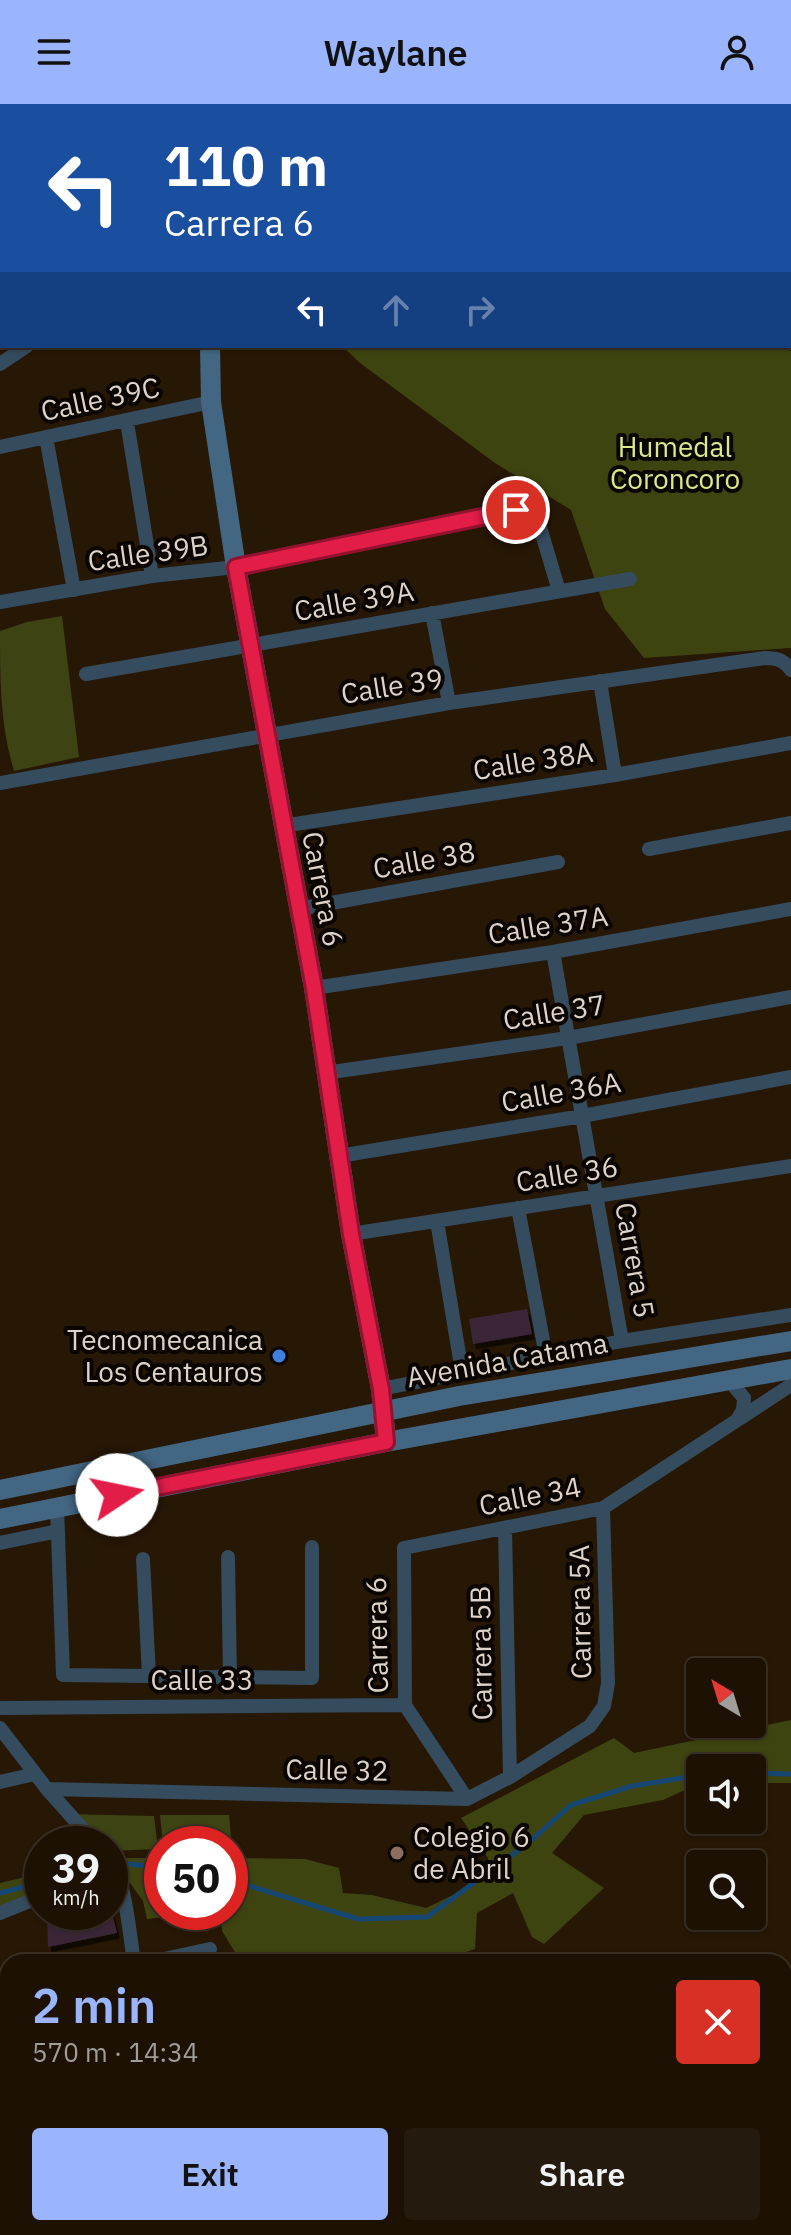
<!DOCTYPE html>
<meta charset="utf-8">
<style>
body{margin:0;font-family:"IBM Plex Sans",sans-serif;background:#251a0e;color:#f1f3f6;height:100vh;display:flex;flex-direction:column;font-size:30px;white-space:nowrap}
*{box-sizing:border-box;margin:0}
p{font-size:26px;color:#a09d9a}
.icon{flex:none;width:44px;height:44px;fill:none;stroke:currentColor;stroke-width:2;stroke-linecap:round;stroke-linejoin:round}
.map{position:relative;flex:1;overflow:hidden}
.drawer{position:absolute;left:0px;top:1850px;width:792px;height:282px;display:flex;flex-direction:column;background:#1d1104;border-radius:24px 24px 0 0;box-shadow:0 2px 6px #0004,0 0 0 2px #3b3126}
.drawer>*{flex:none}
.guide{position:absolute;left:0px;top:0px;width:792px;height:244px;box-shadow:0 2px 6px #0004,0 0 0 2px #3b3126;background:#1a4fa0;color:#fff;overflow:hidden}
.needle{width:52px;rotate:322deg}
.tools{position:absolute;left:686px;top:1554px;display:grid;gap:16px}
.tools a{display:grid;place-items:center;width:80px;height:80px;border-radius:8px;background:#1d1104;box-shadow:0 2px 6px #0004,0 0 0 2px #3b3126;font-size:40px}
.speed{position:absolute;left:24px;top:1722px;display:flex;gap:16px;font-size:40px;font-weight:700;text-align:center}
.speed>*{display:grid;place-content:center;width:104px;height:104px;border-radius:50%;background:#1d1104;box-shadow:0 2px 6px #0004,0 0 0 2px #3b3126;line-height:1}
.speed small{font-size:20px;font-weight:400}
.speed .limit{border:12px solid #d22;background:#fff;color:#111}
.pin{position:absolute;display:grid;place-items:center;width:68px;height:68px;color:#fff;margin:-34px;border:4px solid #fff;border-radius:50%;box-shadow:0 2px 8px #0007}
.me{position:absolute;width:88px;margin:-44px;rotate:79deg;stroke-linejoin:round;filter:drop-shadow(0 0 6px #0008)}
.turn{display:flex;align-items:center;gap:28px;height:168px;padding:0 32px;font-size:36px}
.turn .icon{width:104px;height:104px;stroke-width:2.5}
.turn b{display:block;font-size:56px;line-height:68px}
.lanes{display:flex;align-items:center;height:76px;padding:0 32px;background:#0003;justify-content:center;gap:40px;direction:ltr}
.lanes .off{opacity:.35}
.round{display:grid;place-items:center;flex:none;width:84px;height:84px;border-radius:8px;background:#251a0e}
.head{display:flex;align-items:center;justify-content:space-between;height:136px;padding:0 32px}
h1{font-size:48px;font-weight:600;line-height:60px;color:#9ab5fd}
.cta{display:flex;gap:16px;margin-top:auto;padding:16px 32px}
.cta a{flex:1;height:92px;border-radius:8px;background:#9ab5fd;color:#111;font-size:32px;font-weight:600;line-height:92px;text-align:center}
.cta a+a{background:#251a0e;color:#f1f3f6}
header{display:flex;justify-content:space-between;align-items:center;height:104px;padding:0 32px;background:#9ab5fd;color:#111;font-size:36px;font-weight:600}
.map>svg:first-child{display:block}
</style>
<header><svg class="icon" aria-label="menu" viewBox="0 0 24 24"><path d="M4 6h16M4 12h16M4 18h16"/></svg>Waylane<svg class="icon" aria-label="person" viewBox="0 0 24 24"><circle cx="12" cy="8" r="4"/><path d="M4 21q1-7 8-7t8 7"/></svg></header>
<div class="map">
<svg width="791" height="2131" viewBox="0 0 791 2131">
<defs>
<filter id="shadow"><feDropShadow dx="3" dy="5.5" stdDeviation="0" flood-color="#0009"/></filter>
</defs>
<rect width="100%" height="100%" fill="#271705"/>
<path fill="#3d4313" d="M62,512L79,653L14,667C0,621 0,575 0,527L27,518Z
M64,1710L154,1712L158,1745L110,1747V1740H91Z
M160,1711H229L232,1744L230,1740H163Z"/>
<path fill="#3e4410" d="M342,242H781L791,247V544L644,554L605,505L571,406L495,359L360,259Z
M791,1616V1679H752V1664H700V1679L663,1696L584,1711L552,1749L604,1784L544,1840L532,1833L513,1789L477,1809L475,1845L435,1858H241L222,1827L221,1808H230V1754L305,1755L339,1764L343,1789L372,1791L426,1804L488,1774V1754L461,1714L614,1634L634,1649Z
M110,1754H162V1808L189,1810L147,1815L143,1797L130,1779L110,1780Z
M42,1769V1799L0,1811V1779Z"/>
<g fill="none" stroke-linecap="round" stroke-linejoin="round">
<path stroke="#154672" stroke-width="5" d="M752,1669L791,1670
M116,1759L162,1763
M230,1776L358,1815L427,1813L527,1740L571,1701L632,1682L700,1671
M0,1789L42,1778"/>
</g>
<path fill="#3a2738" filter="url(#shadow)" d="M527,1205L532,1230L473,1240L469,1215Z
M47,1808H112L117,1829L48,1843Z"/>
<g fill="none" stroke-linecap="round" stroke-linejoin="round">
<path stroke="#354b5e" stroke-width="14" d="M164,2L165,0
M0,260L27,242
M127,318L152,472
M46,333L74,486
M0,343L211,298
M0,498L152,472L236,463L516,406H527L537,413L559,487
M432,509L449,599
M86,570L630,475
M600,577L615,671
M0,679L449,599L765,554C777,554 784,556 791,566
M282,722L615,671L791,639
M649,745L791,719
M298,805L558,758
M553,848L622,1237
M314,884L553,848L791,805
M325,969L568,934L791,893
M339,1052L582,1012L791,973
M518,1104L546,1252
M437,1117L462,1268
M351,1130L791,1062
M729,1276L744,1294L743,1306L737,1316
M381,1285L622,1237L791,1211
M57,1403L63,1571L312,1574V1443
M505,1424L510,1673
M0,1439L58,1427
M228,1453L230,1573
M143,1455L149,1572
M0,1604L405,1601
M0,1624L47,1685L96,1740
M0,1678L35,1670
M47,1685L467,1695L510,1673L590,1622L604,1602L608,1579L603,1404
M467,1695L405,1601L404,1444L603,1404L791,1281
M110,1756C125,1772 130,1834 134,1858
M0,1809L42,1792
M150,1858L210,1845
M0,1872L8,1915
M0,1938L8,1936
M784,2101L791,2097
M740,2131L751,2124"/>
<path stroke="#436683" stroke-width="20" d="M230,0V2
M210,242L211,298L236,463L314,884L351,1130L381,1285L386,1338
M0,1386L459,1292L791,1237
M0,1415L386,1338L791,1265"/>
</g>
<g fill="none" stroke-linecap="round" stroke-linejoin="round">
<g stroke="#92132f" stroke-width="20">
<path id="route" d="M117,1391L386,1338L381,1285L351,1130L314,884L236,463L516,406"/>
</g>
<use href="#route" stroke="#e11d48" stroke-width="14"/>
</g>
<circle fill="#3f7fe0" stroke="#0b0501" stroke-width="3" cx="279" cy="1252" r="8"/>
<circle fill="#8d6e63" stroke="#0b0501" stroke-width="3" cx="397" cy="1749" r="8"/>
<g text-anchor="middle" stroke-width="8" stroke-linejoin="round" paint-order="stroke">
<g font-size="28" fill="#ded3c8" stroke="#0b0501">
<text transform="translate(100 295) rotate(-12)" y="10">Calle 39C</text>
<text transform="translate(148 449) rotate(-8)" y="10">Calle 39B</text>
<text transform="translate(354 497) rotate(-10)" y="10">Calle 39A</text>
<text transform="translate(392 582) rotate(-9)" y="10">Calle 39</text>
<text transform="translate(533 657) rotate(-9)" y="10">Calle 38A</text>
<text transform="translate(424 756) rotate(-10)" y="10">Calle 38</text>
<text transform="translate(323 785) rotate(79)" y="10">Carrera 6</text>
<text transform="translate(548 821) rotate(-9)" y="10">Calle 37A</text>
<text transform="translate(554 908) rotate(-9)" y="10">Calle 37</text>
<text transform="translate(561 988) rotate(-10)" y="10">Calle 36A</text>
<text transform="translate(567 1070) rotate(-9)" y="10">Calle 36</text>
<text transform="translate(635 1156) rotate(80)" y="10">Carrera 5</text>
<text transform="translate(507 1256) rotate(-10)" y="10">Avenida Catama</text>
<text transform="translate(530 1392) rotate(-11)" y="10">Calle 34</text>
<text transform="translate(580 1508) rotate(-91)" y="10">Carrera 5A</text>
<text transform="translate(377 1531) rotate(-91)" y="10">Carrera 6</text>
<text transform="translate(481 1549) rotate(-91)" y="10">Carrera 5B</text>
<text x="202" y="1586">Calle 33</text>
<text transform="translate(337 1666) rotate(1)" y="10">Calle 32</text>
</g>
<g font-size="28" fill="#dae888" stroke="#0b0501">
<text x="675" y="353">Humedal<tspan x="675" dy="32">Coroncoro</tspan></text>
</g>
<g font-size="28" fill="#ded3c8" stroke="#0b0501" text-anchor="end">
<text x="263" y="1246">Tecnomecanica<tspan x="263" dy="32">Los Centauros</tspan></text>
<text x="413" y="1743" text-anchor="start">Colegio 6<tspan x="413" dy="32">de Abril</tspan></text>
</g>
</g>
</svg>
<div class="tools">
<a><svg class="needle" viewBox="-14 -14 28 28"><path d="M0-13l5 13h-10z" fill="#e53935"/><path d="M0 13l5-13h-10z" fill="#a09d9a"/></svg></a>
<a><svg class="icon" aria-label="sound" viewBox="0 0 24 24"><path d="M4 9h4l5-4v14l-5-4H4zM17 9q2 3 0 6"/></svg></a>
<a><svg class="icon" aria-label="search" viewBox="0 0 24 24"><circle cx="10" cy="10" r="6"/><path d="M15 15l6 6"/></svg></a>
</div>
<div class="speed"><div>39<small>km/h</small></div><div class="limit">50</div></div>
<div class="pin" style="left:516px;top:406px;background:#d93025"><svg class="icon" aria-label="arrive" viewBox="0 0 24 24"><path d="M6 21V4h12l-3 4 3 4H6"/></svg></div>
<svg class="me" style="left:117px;top:1391px" viewBox="-20 -20 40 40"><circle r="19" fill="#fff"/><path d="M0-13L10 11 0 6-10 11z" fill="#e11d48"/></svg>
<div class="guide">
<div class="turn"><svg class="icon" aria-label="left" viewBox="0 0 24 24"><path d="M17 20v-9H6M10 6l-5 5 5 5"/></svg><div><b>110 m</b>Carrera 6</div></div>
<div class="lanes"><svg class="icon" aria-label="left" viewBox="0 0 24 24"><path d="M17 20v-9H6M10 6l-5 5 5 5"/></svg><svg class="icon off" aria-label="ahead" viewBox="0 0 24 24"><path d="M12 20V5M6 11l6-6 6 6"/></svg><svg class="icon off" aria-label="right" viewBox="0 0 24 24"><path d="M7 20v-9h11M14 6l5 5-5 5"/></svg></div>
</div>
<section class="drawer">
<div class="head"><div><h1>2 min</h1><p>570 m · 14:34</p></div><a class="round" style="background:#d93025;color:#fff"><svg class="icon" aria-label="close" viewBox="0 0 24 24"><path d="M6 6l12 12M18 6L6 18"/></svg></a></div>
<div class="cta"><a>Exit</a><a>Share</a></div>
</section>
</div>
